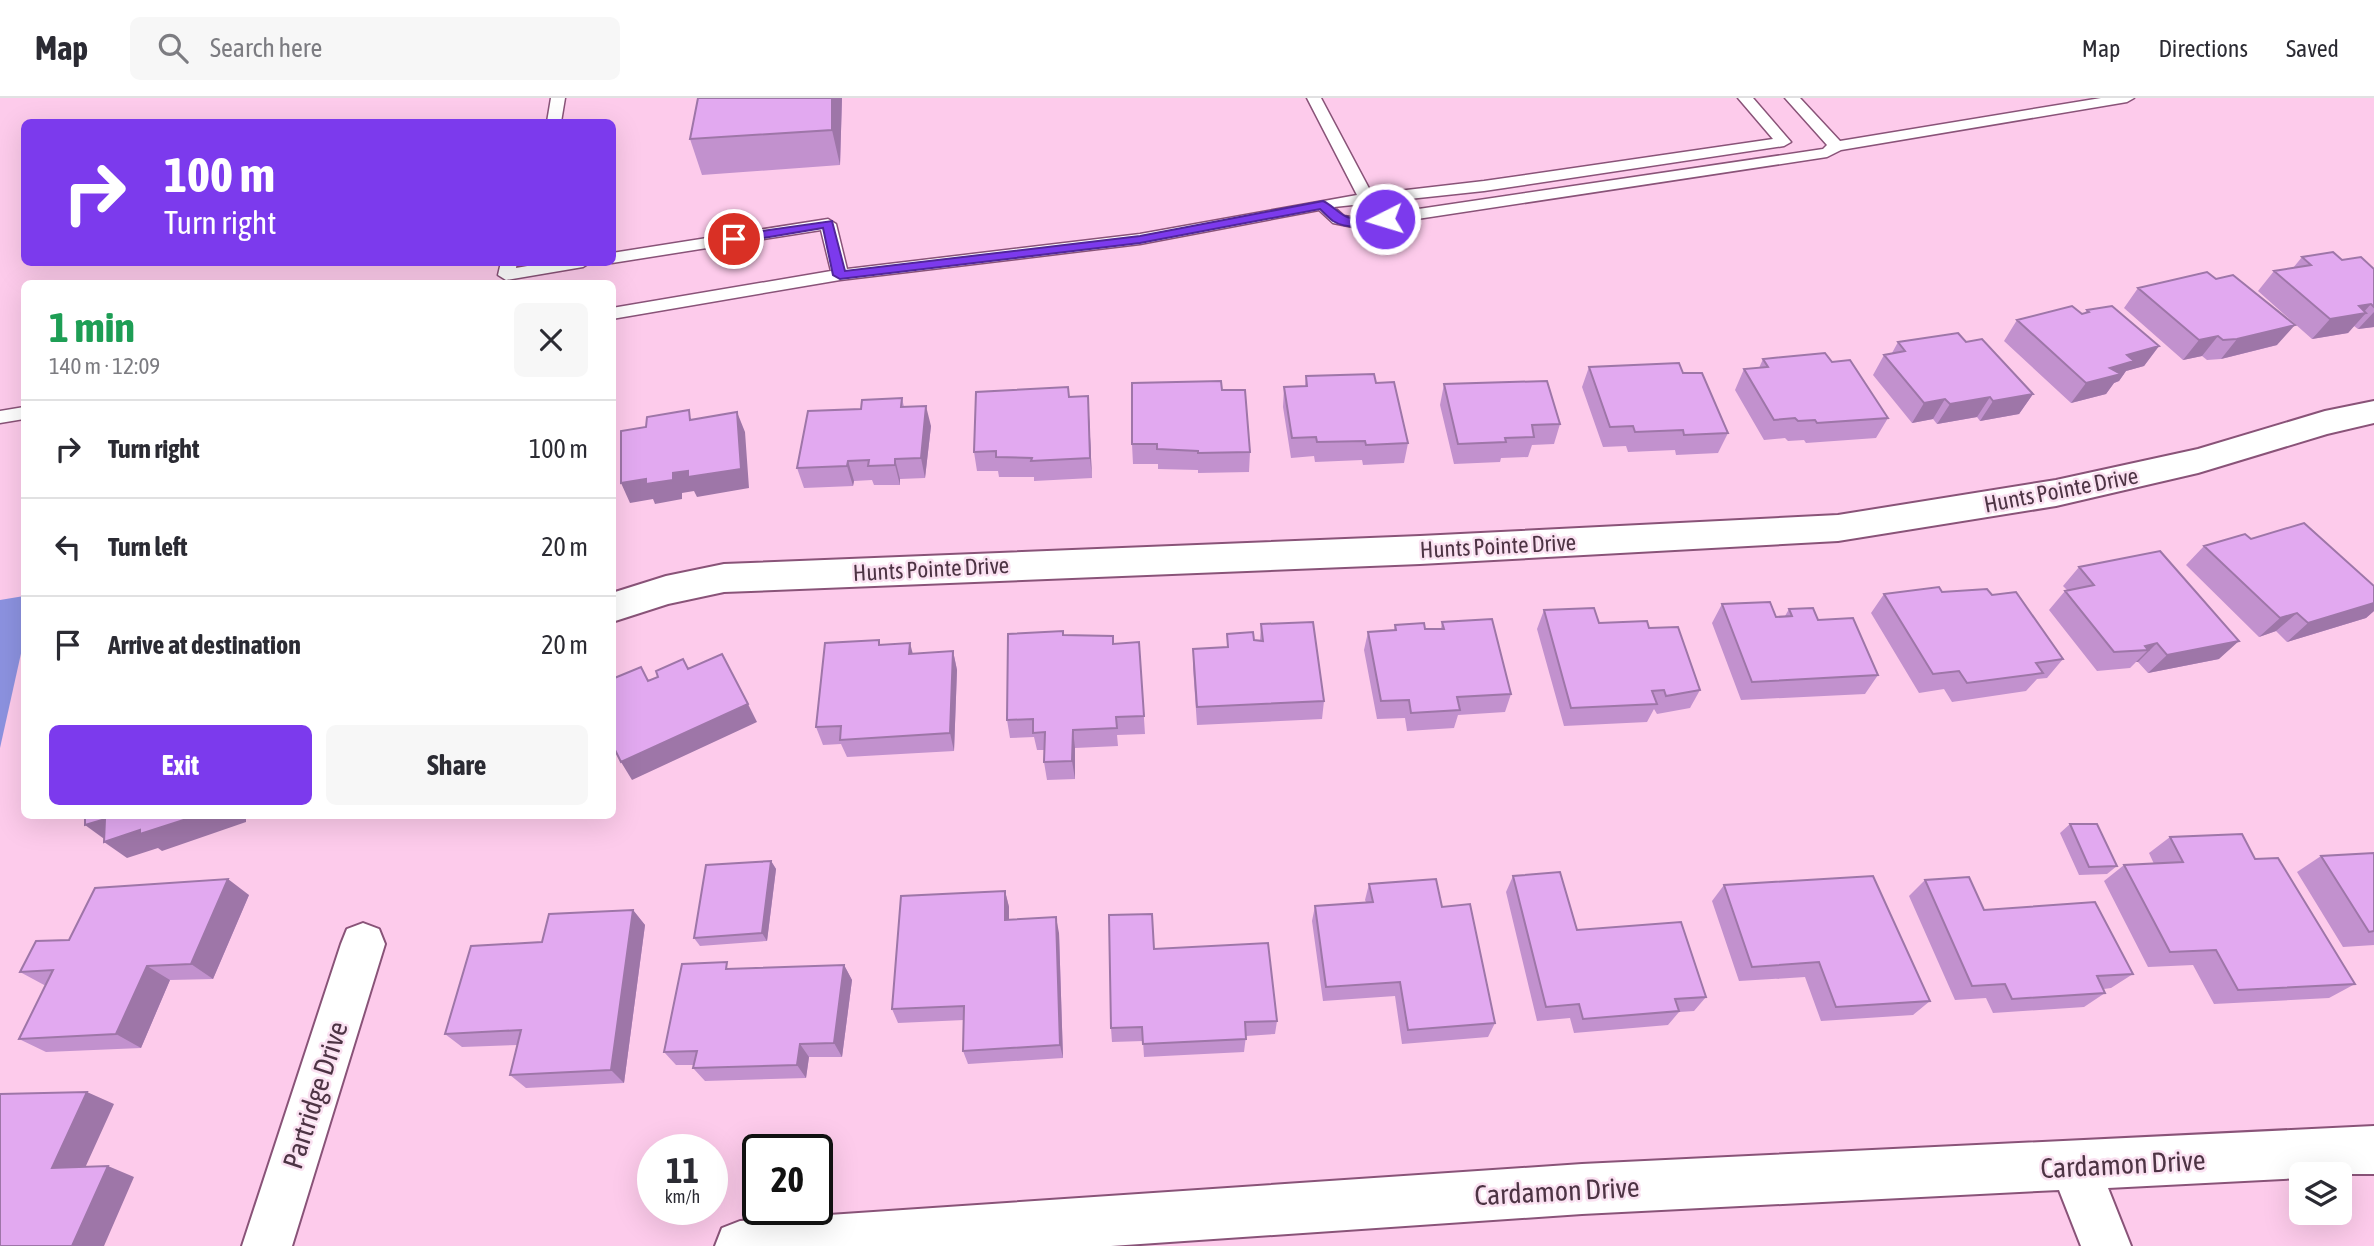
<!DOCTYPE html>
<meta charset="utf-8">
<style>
body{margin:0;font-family:"Asap Condensed",sans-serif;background:#f7f7f7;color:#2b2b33;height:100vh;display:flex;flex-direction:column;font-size:26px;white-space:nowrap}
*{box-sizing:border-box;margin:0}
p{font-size:23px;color:#7c7c81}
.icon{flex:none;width:38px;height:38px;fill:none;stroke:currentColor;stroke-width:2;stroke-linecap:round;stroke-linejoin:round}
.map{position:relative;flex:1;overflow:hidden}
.details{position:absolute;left:21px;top:182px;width:595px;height:539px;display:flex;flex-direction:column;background:#fff;border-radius:10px;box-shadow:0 7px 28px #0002}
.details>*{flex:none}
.guide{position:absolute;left:21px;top:21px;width:595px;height:147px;border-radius:10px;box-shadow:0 7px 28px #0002;background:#7c3aed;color:#fff;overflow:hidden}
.buttons{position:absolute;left:2289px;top:1064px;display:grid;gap:14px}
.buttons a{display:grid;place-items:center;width:63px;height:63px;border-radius:10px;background:#fff;box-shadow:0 7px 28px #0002;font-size:35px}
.speed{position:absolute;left:637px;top:1036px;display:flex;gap:14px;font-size:35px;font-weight:700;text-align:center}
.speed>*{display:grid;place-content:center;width:91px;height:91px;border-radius:50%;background:#fff;box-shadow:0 7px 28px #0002;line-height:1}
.speed small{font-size:18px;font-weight:400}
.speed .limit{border:4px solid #111;border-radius:10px;background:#fff;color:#111}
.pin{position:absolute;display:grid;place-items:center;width:60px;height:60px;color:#fff;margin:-30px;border:4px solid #fff;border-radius:50%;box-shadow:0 2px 7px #0007}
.me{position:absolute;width:77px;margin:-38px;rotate:265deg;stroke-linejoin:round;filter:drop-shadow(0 0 5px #0008)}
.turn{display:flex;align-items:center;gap:24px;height:147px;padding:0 28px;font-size:32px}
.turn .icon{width:91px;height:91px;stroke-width:2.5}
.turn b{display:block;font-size:49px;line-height:60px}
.round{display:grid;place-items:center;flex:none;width:74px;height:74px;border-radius:10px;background:#f7f7f7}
.headline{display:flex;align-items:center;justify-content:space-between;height:119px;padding:0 28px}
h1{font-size:42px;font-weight:700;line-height:52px;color:#1e9e55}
.primary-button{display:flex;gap:14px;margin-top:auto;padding:14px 28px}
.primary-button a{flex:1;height:80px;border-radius:10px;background:#7c3aed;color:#fff;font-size:28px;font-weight:700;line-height:80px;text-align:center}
.primary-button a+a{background:#f7f7f7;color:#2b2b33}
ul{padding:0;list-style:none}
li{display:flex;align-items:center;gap:21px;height:98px;padding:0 28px;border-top:2px solid #e1e1e2}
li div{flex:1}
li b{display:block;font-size:26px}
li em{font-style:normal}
header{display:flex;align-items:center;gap:42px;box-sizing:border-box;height:98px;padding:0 35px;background:#fff;border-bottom:2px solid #e1e1e2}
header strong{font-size:33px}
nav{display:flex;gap:38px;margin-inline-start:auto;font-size:24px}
.search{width:490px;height:63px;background:#f7f7f7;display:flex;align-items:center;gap:18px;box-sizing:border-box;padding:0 24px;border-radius:10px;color:#7c7c81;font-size:26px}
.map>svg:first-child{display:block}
</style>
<header>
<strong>Map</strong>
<div class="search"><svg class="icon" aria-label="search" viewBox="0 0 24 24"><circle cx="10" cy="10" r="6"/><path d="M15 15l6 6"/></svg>Search here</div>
<nav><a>Map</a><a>Directions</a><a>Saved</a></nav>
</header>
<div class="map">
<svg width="2374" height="1148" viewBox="0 0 2374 1148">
<rect width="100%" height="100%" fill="#fdcbeb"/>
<path fill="#8c92e0" d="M24,498V542L0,650V502Z"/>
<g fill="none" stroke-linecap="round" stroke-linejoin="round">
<g stroke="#895378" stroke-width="3">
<path id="service" d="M551,0H565L561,24H547Z
M1307,0H1321L1372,96L1484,83L1773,41L1738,0H1753L1791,44L1784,48L1484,93L1334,109L1344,118L1358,120L1823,51L1827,47L1785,0H1800L1840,43L2101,0H2134L2127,4L1841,52L1827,59L1358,130L1333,125L1319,112L1140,146L840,182L612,221V210L831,173L821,132L612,165V155L828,121L836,126L847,171L1140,136L1357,97Z
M501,164H517L516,170L550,164H591L583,169L506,182L498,177Z
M24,309V321L0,325V313Z"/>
</g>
<g stroke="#895378" stroke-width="4">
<path id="minor" d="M2374,303V325L2327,336L2198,375L2056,408L1838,443L1420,466L724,494L668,506L612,524V495L666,478L724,466L1420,438L1838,417L2056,382L2198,351L2325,313Z
M363,825L379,831L385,846L292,1148H242L341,846L347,831Z
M2374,1028V1076H2301V1080L2108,1090L2131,1148H2081L2059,1092L1582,1116L1111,1148H715L722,1130L740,1123L1582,1066Z"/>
</g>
<use href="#service" fill="#fff" fill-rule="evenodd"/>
<use href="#minor" fill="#fff" fill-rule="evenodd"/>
</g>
<path fill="#c291ce" d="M698,0H842L840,67L702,77L690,41Z
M2302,159L2342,162L2374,171V229L2358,231L2354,228L2348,235L2312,241L2258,193L2274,173L2293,170Z
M2138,190L2277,247L2221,261L2207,262L2202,258L2183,262L2124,210Z
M2087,212L2159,248L2144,268L2126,273L2119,283L2114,285L2106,296L2071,305L2004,243L2017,222L2082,216H2084Z
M1898,244H1966L2033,296L2019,316L1980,323L1977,319L1937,326L1933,321L1912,325L1873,277L1884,257L1892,255Z
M1763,261L1832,264L1888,320L1876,340L1806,345L1804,342L1788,343L1785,340L1764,342L1735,292L1744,271L1759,270Z
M1589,269L1683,275L1728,335L1718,355L1676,357L1675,352L1628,354L1626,348L1603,349L1582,289Z
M1306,278L1376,285L1408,345L1404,365L1363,367L1362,362L1315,364L1314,358L1291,360L1283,309L1284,289L1305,288Z
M1444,286L1560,326L1554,346L1532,347L1528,359L1501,360L1500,364L1454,366L1440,307Z
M1222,292L1250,354L1249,374L1198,375V372L1158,371V366H1133L1132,346Z
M1069,299L1089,318L1092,380L1034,383V379H999L998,373H977L974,354Z
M902,300L904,309L931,328L925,380L900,381V387H874L872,382L854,383L853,388L804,390L797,370L861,311Z
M2251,441L2374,505V513L2366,520L2287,544L2276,533L2259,539L2186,467L2204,448Z
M2079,469L2219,561L2148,575L2138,564H2136L2130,570L2097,573L2049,512L2065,493L2067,492L2063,488Z
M1942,494L1992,497L2063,561L2047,580L2037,581L2026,593L1952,604L1944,591L1919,595L1871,515L1884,496Z
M1722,506L1776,519L1785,518L1789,511L1818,522L1878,577L1865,596L1741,602L1712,525Z
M1544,512L1599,525L1649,530L1700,592L1690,610L1657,616L1654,611L1647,624L1564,628L1537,531Z
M1442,524L1511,596L1505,614L1458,617L1454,630L1407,633L1405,620L1377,621L1364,552L1368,534L1394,532L1395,527L1425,531H1441Z
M1261,526L1324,603L1322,621L1197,627L1193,569V551L1227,549V536L1254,542L1260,543Z
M1063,533L1064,537L1113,546L1139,544L1145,636L1117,637L1118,648L1075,650V681L1047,682L1044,664L1045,652H1037L1034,639L1010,640L1007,622Z
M880,547L913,556L953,553L957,572L954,653L847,659L841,646L823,647L816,629Z
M2070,726L2117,768L2107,776L2079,777L2060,735Z
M2170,739L2255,761L2355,886L2329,900L2214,906L2193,867L2148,869L2104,783L2124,767L2154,766L2149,755Z
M2374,755V847L2343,849L2297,774L2321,758Z
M771,763L776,771L767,843L700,848L694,840Z
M1513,778L1577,832L1706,899L1694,913L1679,914L1668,927L1574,935L1570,920L1537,923L1506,794Z
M1925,782L1984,812L2133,876L2111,890L2104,891L2105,895L2084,909L1993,915L1986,900L1955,902L1909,798Z
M1369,786L1442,809L1495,925L1488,939L1402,946L1395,898L1323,903L1312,823L1315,808L1366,804L1365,802Z
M1724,787L1930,903L1913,917L1821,923L1805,879L1739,883L1712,803Z
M1005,793L1009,809V822L1059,835L1063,960L968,966L963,953L964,922L898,925L892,911Z
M249,797L213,881L170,882L141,950L46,954L19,941L46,888L20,874L69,842Z
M633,812L645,827L624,985L526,990L510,977L518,947L462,949L445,936L542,844Z
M1154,851L1277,923L1275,936L1246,938L1244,954L1144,959L1143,943L1112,944L1111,930Z
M844,867L852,882L842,959H809L806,980L705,983L693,970L694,967H676L664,954L732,871Z"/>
<path fill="#9e76a8" d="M832,0H842L840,67L832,32Z
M2371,206L2363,215H2366L2348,235L2312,241L2330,221L2359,208Z
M2374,214V229L2358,231Z
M2295,227L2277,247L2221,261L2237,241Z
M2218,238L2202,258L2183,262L2199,242Z
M2159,248L2144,268L2126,273L2119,283L2114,285L2106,296L2071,305L2086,285L2110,270L2127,257Z
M2033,296L2019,316L1980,323L1993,303Z
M1088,298L1089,318L1092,380L1090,360Z
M1990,299L1977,319L1937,326L1950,306Z
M1945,301L1933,321L1912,325L1924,305Z
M926,308L931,328L925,380L921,360Z
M737,314L745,334L749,390L697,399L694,393L682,395V401L655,406L653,401L630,405L621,385L673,375Z
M895,361L900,381V387L895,367Z
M848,363L854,383L853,388L847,368Z
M2374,505V513L2366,520L2287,544L2308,525Z
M2297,515L2276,533L2259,539L2280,520Z
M2239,543L2219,561L2148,575L2167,557Z
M910,545L915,564L909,556Z
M2157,545L2138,564H2136L2148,552L2145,548Z
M953,553L957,572L954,653L950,635Z
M748,606L757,624L632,682L621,664Z
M1073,632L1075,650V681L1072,663Z
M196,718H246V724L162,753L158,750L127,760L104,744L107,743L85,727L105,721L140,732Z
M771,763L776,771L767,843L762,835Z
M228,781L249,797L213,881L191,866Z
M1005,793L1009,809V837L1005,822Z
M633,812L645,827L624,985L611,972Z
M1056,819L1059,835L1063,960L1060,947Z
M844,867L852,882L842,959L834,945Z
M147,868L170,882L141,950L116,936Z
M800,946L809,959L806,980L797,967Z
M87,994L114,1006L80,1081L52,1070Z
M108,1068L134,1079L104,1148H72Z"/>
<path fill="#e2a9f0" stroke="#9e76a8" stroke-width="2" d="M698,0H832V32L690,41Z
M2333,154L2342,162L2361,159L2374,171V209L2371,206L2359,208L2366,215L2330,221L2274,173L2311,167L2302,159Z
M2207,174L2216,181L2233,177L2295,227L2237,241L2223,242L2218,238L2199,242L2138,190Z
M2072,208L2082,216L2089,214L2087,212L2112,208L2159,248L2127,257L2134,263L2110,270L2121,276L2086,285L2017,222Z
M1958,235L1966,244L1982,241L2033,296L1993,303L1990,299L1950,306L1945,301L1924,305L1884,257L1905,253L1898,244Z
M1825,255L1832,264L1850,262L1888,320L1817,325L1815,322L1798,323L1795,320L1774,322L1744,271L1768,269L1763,261Z
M1679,265L1683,275H1702L1728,335L1684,337L1683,332L1635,334L1633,328L1610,329L1589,269Z
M1374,276L1376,285L1394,284L1408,345L1366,347L1365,343L1317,344L1316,339L1292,340L1284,289L1307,288L1306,278Z
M1221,283L1222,292H1245L1250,354L1198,355V353L1157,351V346H1132V285Z
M1547,283L1560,326L1532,327L1534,339L1505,340L1506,344L1458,346L1444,286Z
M1068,289L1069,299L1088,298L1090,360L1031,363L1032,360L996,359V353L974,354L976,294Z
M902,300L901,309L926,308L921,360L895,361V367L868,368L869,362L848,363L847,368L797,370L808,313L861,311L862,302Z
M689,312L690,322L737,314L741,371L688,379V373L673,375V382L646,386V381L621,385V333L646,329L647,319Z
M2304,425L2374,488V505L2308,525L2297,515L2280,520L2204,448L2245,436L2251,441Z
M2160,453L2239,543L2167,557L2157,545L2145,548L2148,552L2114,554L2065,493L2094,487L2079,469Z
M1939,489L1942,494L1987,491L1992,497L2016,494L2063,561L2036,565L2043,575L1967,585L1959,573L1933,576L1884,496Z
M1770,504L1776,519L1792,518L1789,511L1813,510L1818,522L1853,520L1878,577L1752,584L1722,506Z
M1594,510L1599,525L1647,523L1649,530L1678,529L1700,592L1666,598L1664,592L1652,593L1657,606L1571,610L1544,512Z
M1492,521L1511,596L1457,599L1460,612L1411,615L1409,602L1381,603L1368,534L1396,532L1395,527L1424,525L1425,531H1444L1442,524Z
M1313,524L1324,603L1197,609L1193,551L1228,549L1227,536L1253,534L1254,542L1263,543L1261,526Z
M1063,533V537L1113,538V546L1139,544L1144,618L1116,619L1117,630L1073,632L1072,663L1044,664L1045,634L1033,635V621L1007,622L1008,536Z
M879,542V547L910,545L909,556L953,553L950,635L840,642L841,628L816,629L825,545Z
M722,556L748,606L621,664L612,646V581L641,569L648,583L658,579L656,573L683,561L688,571Z
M85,718H196L140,736V732L104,744L105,721L85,727Z
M2070,726H2097L2117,768L2089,769Z
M2242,736L2255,761L2278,760L2355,886L2238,892L2216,852L2170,854L2124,767L2183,764L2170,739Z
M2374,755V833L2369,834L2321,758Z
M771,763L762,835L694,840L706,767Z
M1560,774L1577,832L1681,824L1706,899L1675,901L1679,913L1583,921L1579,906L1546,909L1513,778Z
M1873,778L1930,903L1836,909L1819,864L1752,869L1724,787Z
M1969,779L1984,812L2095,804L2133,876L2097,878L2105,895L2012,901L2005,886L1972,888L1925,782Z
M228,781L191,866L147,868L116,936L19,941L53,872L20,874L36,843L69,842L95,790Z
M1436,781L1442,809L1470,806L1495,925L1408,932L1400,884L1326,889L1315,808L1373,804L1369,786Z
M1005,793V822L1056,819L1060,947L963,953L964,908L892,911L901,798Z
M633,812L611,972L510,977L521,932L445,936L471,848L542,844L549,816Z
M1152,816L1154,851L1268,845L1277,923L1245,924L1246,941L1143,946L1142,929L1111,930L1109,817Z
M727,864L726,871L844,867L834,945L800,946L797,967L693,970L697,953L664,954L682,866Z
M87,994L52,1070L108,1068L72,1148H0V996Z"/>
<path fill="#7c3aed" stroke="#51269a" stroke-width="2" d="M1323,103C1336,109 1341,121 1358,121C1369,121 1382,114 1391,121C1379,130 1347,132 1333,123C1329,120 1324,115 1320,111L1140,145L840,181L833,177L823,130L734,145L728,141L734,137L832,123L845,173L1140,138Z"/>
<g text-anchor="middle" stroke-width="5" stroke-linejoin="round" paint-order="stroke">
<g font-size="23" fill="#4d3444" stroke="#fae1f1">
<text transform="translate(2061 392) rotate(-11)" y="8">Hunts Pointe Drive</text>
<text transform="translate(1498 448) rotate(-3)" y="8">Hunts Pointe Drive</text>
<text transform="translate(931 471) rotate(-3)" y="8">Hunts Pointe Drive</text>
</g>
<g font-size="28" fill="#4d3444" stroke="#fae1f1">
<text transform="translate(315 997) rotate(-72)" y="10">Partridge Drive</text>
<text transform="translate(2123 1066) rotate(-3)" y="10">Cardamon Drive</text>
<text transform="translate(1557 1093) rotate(-3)" y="10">Cardamon Drive</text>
</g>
</g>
</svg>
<div class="buttons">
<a><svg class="icon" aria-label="layers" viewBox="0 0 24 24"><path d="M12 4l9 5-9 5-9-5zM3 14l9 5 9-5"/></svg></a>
</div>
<div class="speed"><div>11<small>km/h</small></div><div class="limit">20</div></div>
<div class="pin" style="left:734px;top:141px;background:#d93025"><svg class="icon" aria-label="arrive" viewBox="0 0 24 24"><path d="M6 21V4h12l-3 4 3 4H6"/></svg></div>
<svg class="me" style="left:1385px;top:121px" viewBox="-20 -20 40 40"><circle r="17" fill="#7c3aed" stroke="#fff" stroke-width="3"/><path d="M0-11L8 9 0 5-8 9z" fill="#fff"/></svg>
<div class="guide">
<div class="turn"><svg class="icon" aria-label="right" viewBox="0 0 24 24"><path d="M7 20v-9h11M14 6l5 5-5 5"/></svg><div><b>100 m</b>Turn right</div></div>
</div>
<section class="details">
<div class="headline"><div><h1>1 min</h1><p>140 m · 12:09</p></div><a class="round"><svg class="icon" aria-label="close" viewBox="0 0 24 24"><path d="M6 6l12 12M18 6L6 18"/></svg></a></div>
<ul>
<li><svg class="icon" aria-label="right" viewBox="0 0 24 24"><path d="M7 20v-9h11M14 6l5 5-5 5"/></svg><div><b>Turn right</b></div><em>100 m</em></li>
<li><svg class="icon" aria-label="left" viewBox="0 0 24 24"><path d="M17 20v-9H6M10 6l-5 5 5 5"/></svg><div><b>Turn left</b></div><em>20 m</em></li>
<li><svg class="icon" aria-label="arrive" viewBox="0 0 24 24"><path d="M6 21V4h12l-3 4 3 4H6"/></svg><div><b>Arrive at destination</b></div><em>20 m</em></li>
</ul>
<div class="primary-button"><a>Exit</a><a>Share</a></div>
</section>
</div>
